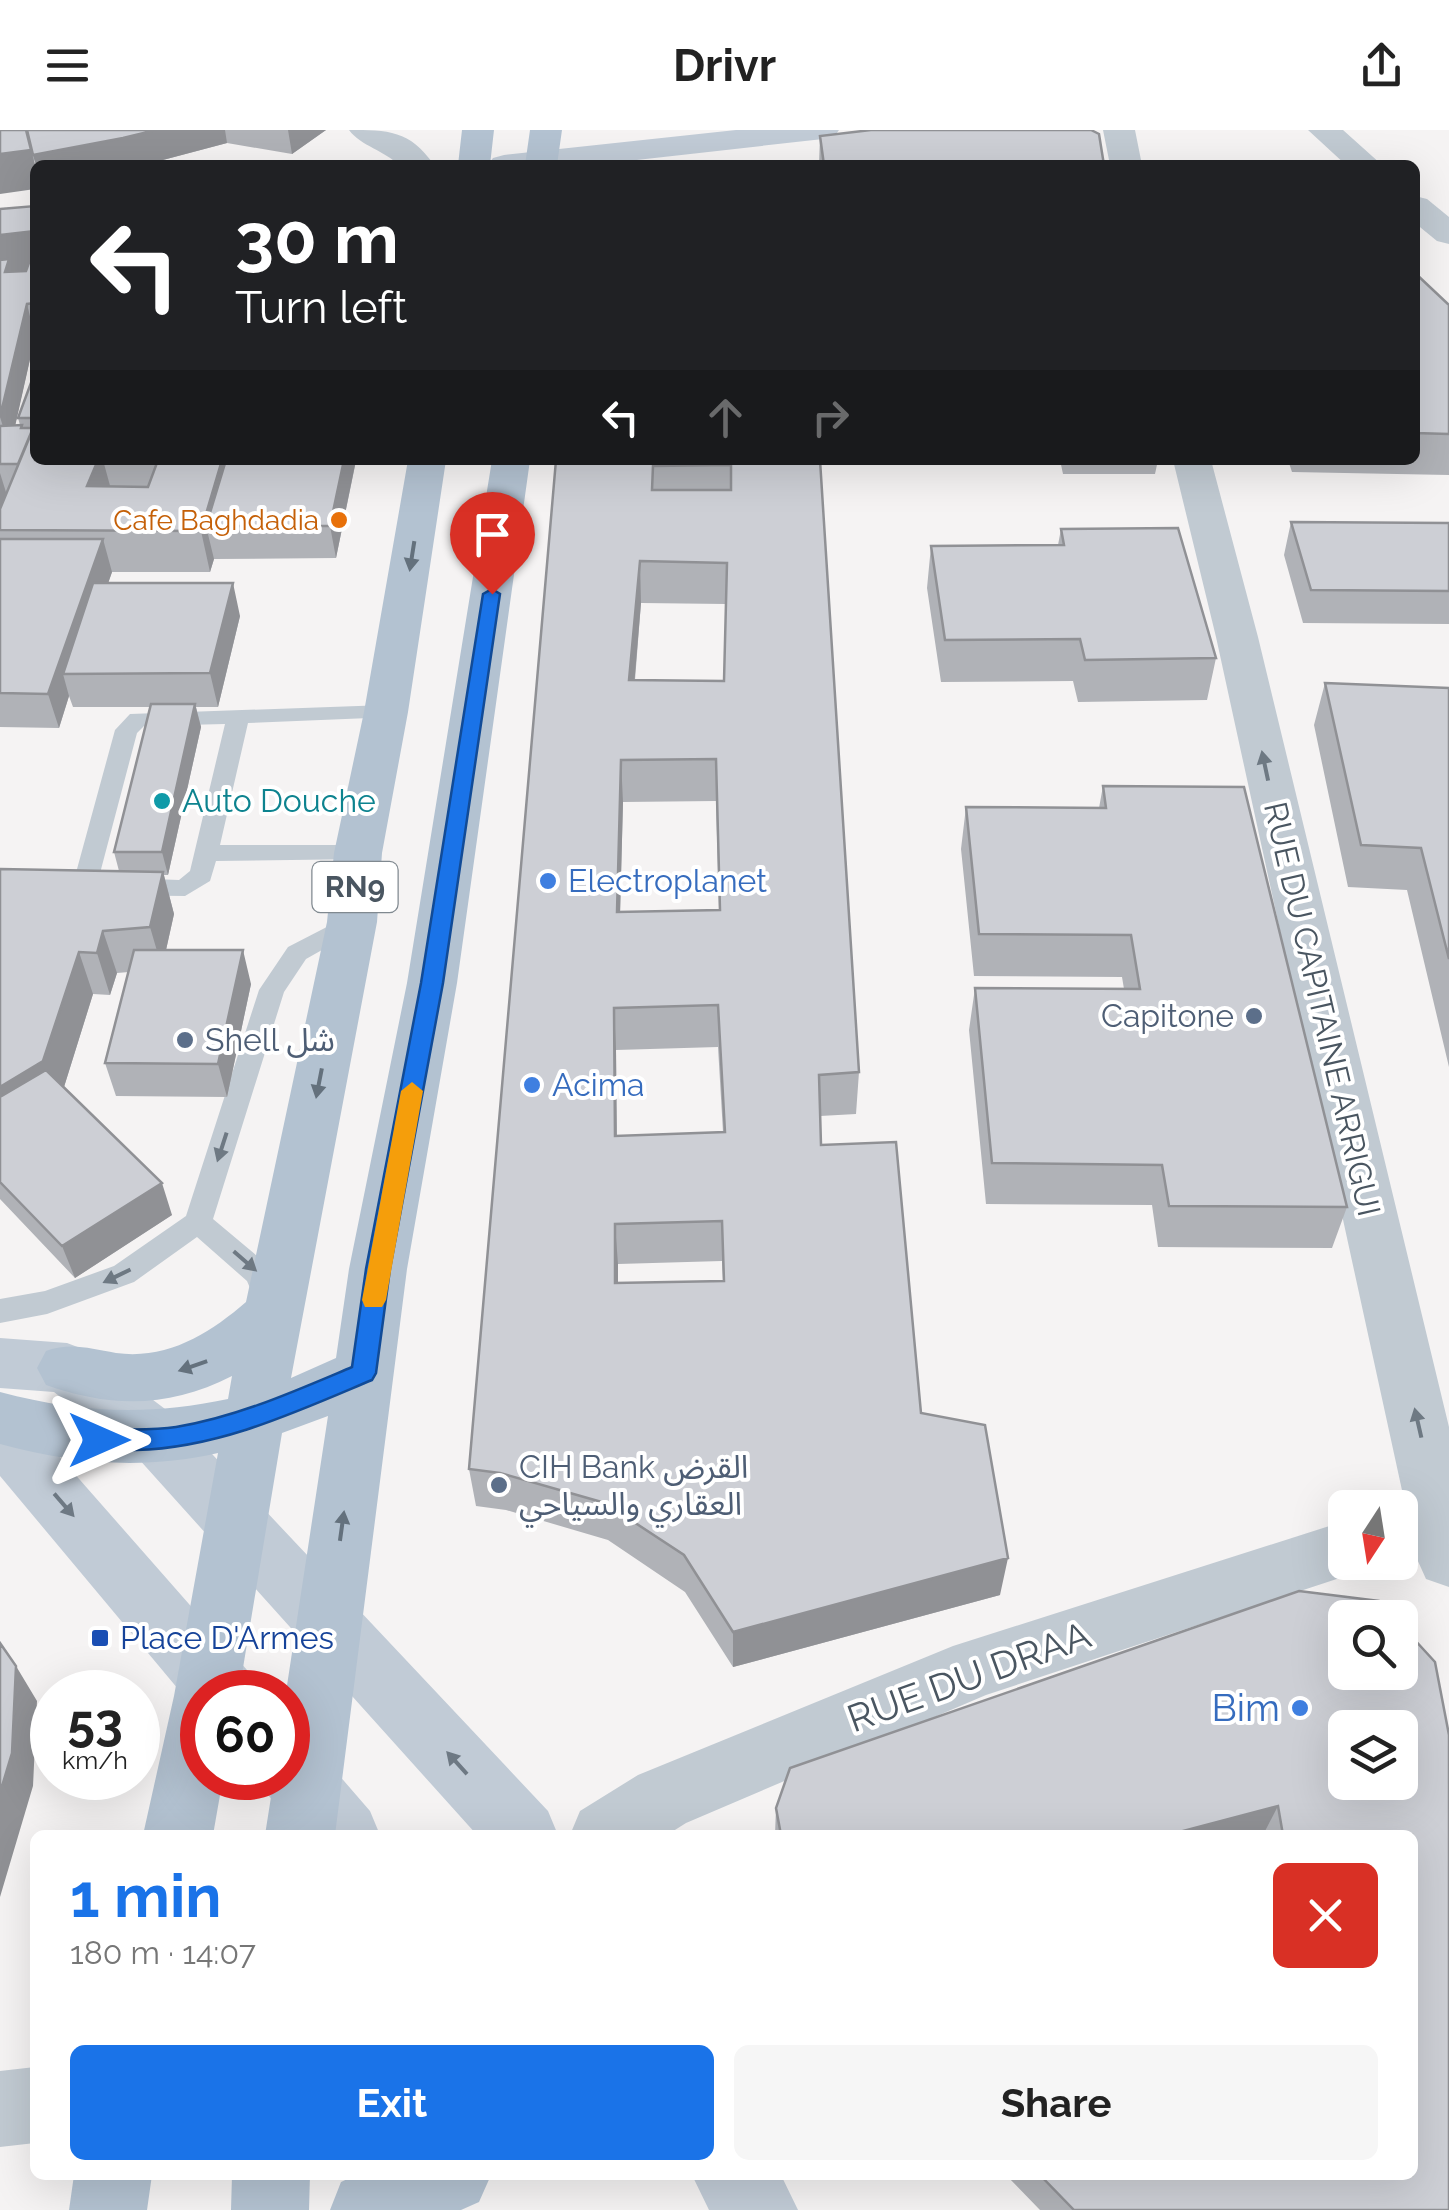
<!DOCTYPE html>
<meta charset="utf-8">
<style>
body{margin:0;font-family:Raleway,"Noto Sans Arabic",sans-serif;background:#f6f6f6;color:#222;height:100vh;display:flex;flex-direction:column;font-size:38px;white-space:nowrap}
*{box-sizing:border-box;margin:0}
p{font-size:32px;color:#767676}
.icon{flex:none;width:55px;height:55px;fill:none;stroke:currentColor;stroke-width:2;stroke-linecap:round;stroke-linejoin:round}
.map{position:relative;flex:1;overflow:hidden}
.side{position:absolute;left:30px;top:1700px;width:1388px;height:350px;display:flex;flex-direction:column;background:#fff;border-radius:15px;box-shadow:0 10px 40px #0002}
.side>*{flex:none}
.banner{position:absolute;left:30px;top:30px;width:1390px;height:305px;border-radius:15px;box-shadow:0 10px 40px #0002;background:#202124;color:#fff;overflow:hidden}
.needle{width:65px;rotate:192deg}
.tools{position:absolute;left:1328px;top:1360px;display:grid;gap:20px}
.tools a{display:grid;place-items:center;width:90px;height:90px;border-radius:15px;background:#fff;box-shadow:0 10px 40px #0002;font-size:50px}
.speed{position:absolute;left:30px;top:1540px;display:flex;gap:20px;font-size:50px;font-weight:700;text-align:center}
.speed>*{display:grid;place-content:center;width:130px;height:130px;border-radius:50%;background:#fff;box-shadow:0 10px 40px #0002;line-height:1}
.speed small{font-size:25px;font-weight:400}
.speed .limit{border:15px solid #d22;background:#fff;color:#111}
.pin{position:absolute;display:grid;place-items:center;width:85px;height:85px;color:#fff;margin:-102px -42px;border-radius:50% 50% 50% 0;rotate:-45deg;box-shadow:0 0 10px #0007}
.pin .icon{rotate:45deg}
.me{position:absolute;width:110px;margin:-55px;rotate:90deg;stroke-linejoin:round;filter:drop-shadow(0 0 8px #0008)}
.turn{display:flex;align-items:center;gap:35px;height:210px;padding:0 40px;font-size:45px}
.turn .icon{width:130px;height:130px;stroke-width:2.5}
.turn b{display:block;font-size:70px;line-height:85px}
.lanes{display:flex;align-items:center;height:95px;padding:0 40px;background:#0003;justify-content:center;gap:50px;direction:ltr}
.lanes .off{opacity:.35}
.round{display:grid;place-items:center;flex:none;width:105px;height:105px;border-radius:15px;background:#f6f6f6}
.summary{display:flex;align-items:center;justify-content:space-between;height:170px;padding:0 40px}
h1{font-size:60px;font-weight:700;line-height:75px;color:#1a73e8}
.action{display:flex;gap:20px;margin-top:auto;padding:20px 40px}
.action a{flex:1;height:115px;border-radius:15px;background:#1a73e8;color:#fff;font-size:40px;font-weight:700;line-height:115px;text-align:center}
.action a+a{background:#f6f6f6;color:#222}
header{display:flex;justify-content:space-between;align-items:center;height:130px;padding:0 40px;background:#fff;font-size:45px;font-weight:700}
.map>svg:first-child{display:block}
</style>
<header><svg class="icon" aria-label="menu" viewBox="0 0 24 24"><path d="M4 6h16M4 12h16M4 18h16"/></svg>Drivr<svg class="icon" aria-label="share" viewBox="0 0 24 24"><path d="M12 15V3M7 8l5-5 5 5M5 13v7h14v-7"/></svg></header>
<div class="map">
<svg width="1449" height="2080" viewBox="0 0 1449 2080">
<rect width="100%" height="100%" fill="#f5f3f3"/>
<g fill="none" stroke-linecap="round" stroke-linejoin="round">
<path fill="#c1cad2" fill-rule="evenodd" d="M386,575L394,577L397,582L394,587L248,593L220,715H358L366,717L370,723L366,729L216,731L210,751L185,766L98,765L74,750L115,600L130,584ZM225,594L190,741L179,750L99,747L137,603L144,596Z
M352,784L361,786L364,792L361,798L306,829L284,862L213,1089L269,1136L283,1171L279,1179L269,1183L259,1179L247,1151L197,1107L134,1152L47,1184L0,1193V1169L45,1161L114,1136L186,1086L259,860L288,817Z"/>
<path fill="#c1cad2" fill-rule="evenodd" d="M349,0C388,0 410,0 434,35H399C385,21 361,16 349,0Z
M1103,0H1135L1142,35H1110Z
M1173,330H1211L1258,507L1449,1297V1457L1426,1449L1417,1429L1216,507Z
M1345,1391V1432H1370L1367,1439L986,1565L686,1693L667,1705H570L580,1681L638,1645L953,1516Z
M35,1937V2013L0,2017V1941Z"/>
<path fill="#c1cad2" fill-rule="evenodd" d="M1308,0H1343L1382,35H1346Z
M1415,66L1427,69L1449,87V114L1437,111L1415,93Z"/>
<path fill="#c1cbd6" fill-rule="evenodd" d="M736,0H839L834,7L823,9L592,35H488L493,28L504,25Z
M0,1208L67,1213L88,1221L181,1291L548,1681L558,1705H477L137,1327L54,1262L0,1258Z
M0,1276L22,1284L247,1540L256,1562H202V1585L199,1584L0,1346Z
M288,1604L312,1614L370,1681L380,1705H301L264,1660L258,1648H288Z
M692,2045H781L798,2080H709Z"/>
<path fill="#b3c2d1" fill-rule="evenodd" d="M462,0H494L490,35H458Z
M530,0H562L557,35H525Z
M408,330H446L408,582L382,723L377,792L291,1248L336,1228L349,1139L407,853L492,330H530L457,853L407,1139L335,1705H265L274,1648H288L286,1562L328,1286L282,1303L239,1562H202V1648H223L213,1705H143L174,1566L218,1323C142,1340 74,1334 0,1314V1262C79,1283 148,1286 228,1269L232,1246C170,1278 111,1278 46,1255L37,1238L46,1221C72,1212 90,1219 116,1223C167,1230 209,1204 246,1172L327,792L334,723L364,582Z
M74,2045H152L147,2080H69Z
M232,2045H310L309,2080H231Z
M356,2045H491L479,2072L461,2080H330L341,2052Z"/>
</g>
<path fill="#b0b2b7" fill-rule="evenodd" d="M0,0H326L292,24L227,13L144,35H36L34,29L35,35Z
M820,6L824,35H819Z
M35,76V207L15,295H20L18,288L35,242V330L356,331L336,428L214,429L210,442H112L108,453L240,486L218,577H196L201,597L168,745H164L174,784L166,820L251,854L227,967L116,966L105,933L129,842L117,843L110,865L93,864L64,957L172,1085L75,1148L0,1069V739L119,741L114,722L150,577H73L69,566L59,598L0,597V79Z
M1415,143L1449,175V345L1292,342L1288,330H1415Z
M556,330H820L859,942L856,984L820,986L821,1015L921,1283L1000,1465L733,1537L685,1462L608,1410L506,1380L476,1376L469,1339ZM641,473L726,474L724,551L635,550ZM716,671L719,780L620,782L623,672ZM718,917L723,1002L617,1006L616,920ZM722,1131L723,1151L618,1153V1134Z
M1060,330H1158L1155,344H1063Z
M1291,392L1449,393V494L1303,493L1284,425Z
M1061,399L1216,528L1207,570L1078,572L1073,551L941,552L927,458L931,416L1058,415Z
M1325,553L1449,558V937L1407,760L1348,757L1314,595Z
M1103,656L1347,1077L1332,1118L1158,1117L1152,1075L986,1074L969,900L975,858L1124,859L1122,847L974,846L961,719L966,677L1099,678Z
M1449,1605V2080H1040L1006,2045H1412V1705H775L776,1678Z"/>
<path fill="#909195" d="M26,0L35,35V59L0,64V24Z
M156,0H225L227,13L144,35H36L33,25Z
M288,0H326L292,24Z
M35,101V142L0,145V105Z
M27,174L35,207L10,319L0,287Z
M98,330H103L112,363L87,356Z
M222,330H242L206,396L214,429L210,442L201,401Z
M344,330H356L336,428L330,396Z
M0,343L10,375L0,399Z
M103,409L112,442L77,544H63L69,566L59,598L48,564Z
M640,431L641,473L631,592L629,550Z
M233,453L240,486L218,577L210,543Z
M195,574L201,597L168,745L162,722Z
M621,630L623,672L619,824L617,782Z
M163,742L174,784L162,838L150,797Z
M103,801L117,843L110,865L97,823Z
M243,820L251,854L227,967L218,934Z
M79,822L93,864L59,973L0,1008V957Z
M614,878L616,920L617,1047L615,1006Z
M162,1053L172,1085L75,1148L62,1116Z
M615,1094L618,1134V1193L615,1153Z
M1008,1428L1000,1465L733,1537V1502Z
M16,1536L37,1571L33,1656L0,1767V1663Z
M1278,1676L1263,1705H1168Z"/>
<path fill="#cdcfd5" stroke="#909195" stroke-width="2.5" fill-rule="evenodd" d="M0,0H26L31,20L0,24Z
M27,0H156L123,8L33,25Z
M871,0H1091L1099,4L1104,35H824L820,6Z
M35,76V101L0,105V79Z
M35,116V173L27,174L0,287V130L9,129L5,142L26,141Z
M1415,143L1449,175V304L1415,303Z
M35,242V288H18Z
M35,294V330H98L87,356L148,357L158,330H222L201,401L0,400V379Z
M22,295L21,298H33L18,334H0V296Z
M226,330H344L330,396H206Z
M556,330H820L859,942L819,945L821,1015L896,1012L921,1283L985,1295L1008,1428L733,1502L684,1425L605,1373L500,1343L469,1339ZM731,335V360H652L653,336ZM640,431L727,433L724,551L629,550ZM716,629L720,780L617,782L621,630ZM718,875L725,1002L615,1006L614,878ZM722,1091L724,1151L615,1153V1094Z
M1291,392L1449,393V461L1311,460Z
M1178,398L1216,528L1085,530L1080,509L945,510L931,416L1064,415L1061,399Z
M0,409H103L48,564L0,563Z
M93,453H233L210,543L63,544Z
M1325,553L1449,558V829L1421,718L1361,715Z
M151,574H195L162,722H114Z
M1103,656L1244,657L1347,1077L1169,1076L1162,1035L992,1033L975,858L1140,859L1131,805L979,804L966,677L1106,678Z
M0,739L163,742L150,797L103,801L97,823L79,822L43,931L0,957Z
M134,820H243L218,934L105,933Z
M46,940L162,1053L62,1116L0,1052V967Z
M1299,1461L1379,1471L1394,1488H1345V1542H1400V1494L1435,1532L1449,1605V2080H1074L1040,2045H1412V1705H1283L1278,1676L1168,1705H781L776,1678L790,1638ZM1345,1598H1400V1652H1345Z
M0,1513L16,1536L12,1623L0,1663Z"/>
<defs><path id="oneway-solid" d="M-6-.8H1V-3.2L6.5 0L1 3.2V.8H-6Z" transform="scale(2.5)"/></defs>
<g fill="#64717d">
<use href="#oneway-solid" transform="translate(412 426) rotate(99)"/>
<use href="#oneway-solid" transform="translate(319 953) rotate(101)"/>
<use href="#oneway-solid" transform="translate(193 1236) rotate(161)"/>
<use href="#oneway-solid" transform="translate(342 1396) rotate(-82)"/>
</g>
<g fill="#6e7983">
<use href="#oneway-solid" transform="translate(1265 636) rotate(-102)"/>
<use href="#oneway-solid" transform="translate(222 1017) rotate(108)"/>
<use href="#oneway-solid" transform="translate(245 1131) rotate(41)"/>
<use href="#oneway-solid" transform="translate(117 1146) rotate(154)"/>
<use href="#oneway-solid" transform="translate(1418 1293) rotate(-103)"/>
</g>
<g fill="#6e7984">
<use href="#oneway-solid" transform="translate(64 1375) rotate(49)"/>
<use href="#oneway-solid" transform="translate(457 1633) rotate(-132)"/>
</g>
<path fill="#1a73e8" stroke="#114b97" stroke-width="2.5" d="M492,459L500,464L443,853L390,1139L376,1243L372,1250C296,1282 219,1318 136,1320C121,1320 104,1322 90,1317L86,1310L90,1302L99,1299C124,1299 151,1301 176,1297C237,1287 295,1261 352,1237L366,1139L421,853L483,464Z"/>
<path fill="#f59e0b" d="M412,952L423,961L386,1170L382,1177H365L362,1170L401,961Z"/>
<circle fill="#e8710a" stroke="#fff" stroke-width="4" cx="339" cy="390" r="10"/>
<circle fill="#0f9aa8" stroke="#fff" stroke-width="4" cx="162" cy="671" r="10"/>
<g fill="#3f7fe0" stroke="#fff" stroke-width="4">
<circle cx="548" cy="751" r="10"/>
<circle cx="532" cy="955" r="10"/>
<circle cx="1300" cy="1578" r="10"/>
</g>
<g fill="#5c6f8a" stroke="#fff" stroke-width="4">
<circle cx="1254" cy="886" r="10"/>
<circle cx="185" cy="910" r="10"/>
<circle cx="499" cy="1355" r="10"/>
</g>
<rect fill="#1a4fb4" stroke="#fff" stroke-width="4" x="90" y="1498" width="20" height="20" rx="5"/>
<g text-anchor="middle" stroke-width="8" stroke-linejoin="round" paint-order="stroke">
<g font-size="28" fill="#c56008" stroke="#fff" text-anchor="end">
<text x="319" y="400">Cafe Baghdadia</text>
</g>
<rect fill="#fff" stroke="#808990" stroke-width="2.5" x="312.5" y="732" width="85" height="50" rx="8"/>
<g font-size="30" font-weight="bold" fill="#4a5661">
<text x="355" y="767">RN9</text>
</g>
<g font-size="32" fill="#0d838f" stroke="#fff" text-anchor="start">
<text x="182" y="682">Auto Douche</text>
</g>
<g font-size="32" fill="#366cbe" stroke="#fff" text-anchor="start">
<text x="568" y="762">Electroplanet</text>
<text x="552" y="966">Acima</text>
</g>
<g font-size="32" fill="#4a5661" stroke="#fff">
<text transform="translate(1322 879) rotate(77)" y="11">RUE DU CAPITAINE ARRIGUI</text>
</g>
<g font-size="32" fill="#4e5e75" stroke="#fff" text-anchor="start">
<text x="1234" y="897" text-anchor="end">Capitone</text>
<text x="205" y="921">Shell شل</text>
<text x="519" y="1348">CIH Bank القرض<tspan x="519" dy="37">العقاري والسياحي</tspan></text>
</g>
<g font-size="32" fill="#164399" stroke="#fff" text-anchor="start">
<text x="120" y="1519">Place D'Armes</text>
</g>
<g font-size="38" fill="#4a5661" stroke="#fff">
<text transform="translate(969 1547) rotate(-20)" y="13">RUE DU DRAA</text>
</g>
<g font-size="38" fill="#366cbe" stroke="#fff" text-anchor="end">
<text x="1280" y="1591">Bim</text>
</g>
</g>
</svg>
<div class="tools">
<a><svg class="needle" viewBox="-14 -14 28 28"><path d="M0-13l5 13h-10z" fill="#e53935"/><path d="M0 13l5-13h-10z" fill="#767676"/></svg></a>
<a><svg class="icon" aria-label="search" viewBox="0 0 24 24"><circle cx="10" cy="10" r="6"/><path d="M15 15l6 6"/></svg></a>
<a><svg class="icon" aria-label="layers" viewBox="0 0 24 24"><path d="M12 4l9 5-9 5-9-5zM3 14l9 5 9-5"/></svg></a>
</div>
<div class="speed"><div>53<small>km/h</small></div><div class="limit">60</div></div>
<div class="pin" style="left:492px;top:464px;background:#d93025"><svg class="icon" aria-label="arrive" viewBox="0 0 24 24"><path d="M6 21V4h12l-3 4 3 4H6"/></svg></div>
<svg class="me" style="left:99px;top:1310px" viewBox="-20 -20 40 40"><path d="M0-17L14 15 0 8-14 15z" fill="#1a73e8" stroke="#fff" stroke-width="4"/></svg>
<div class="banner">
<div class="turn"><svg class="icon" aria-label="left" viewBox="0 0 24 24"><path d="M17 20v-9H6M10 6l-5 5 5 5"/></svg><div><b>30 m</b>Turn left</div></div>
<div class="lanes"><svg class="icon" aria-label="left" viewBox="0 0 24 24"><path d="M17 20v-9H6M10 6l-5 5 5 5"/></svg><svg class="icon off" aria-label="ahead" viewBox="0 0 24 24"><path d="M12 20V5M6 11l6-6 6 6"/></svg><svg class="icon off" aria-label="right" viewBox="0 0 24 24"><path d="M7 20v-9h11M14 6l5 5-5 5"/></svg></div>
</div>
<section class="side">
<div class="summary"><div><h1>1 min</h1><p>180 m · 14:07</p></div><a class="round" style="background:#d93025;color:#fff"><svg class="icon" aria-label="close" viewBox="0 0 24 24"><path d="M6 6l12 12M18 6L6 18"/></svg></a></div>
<div class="action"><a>Exit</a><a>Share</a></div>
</section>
</div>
